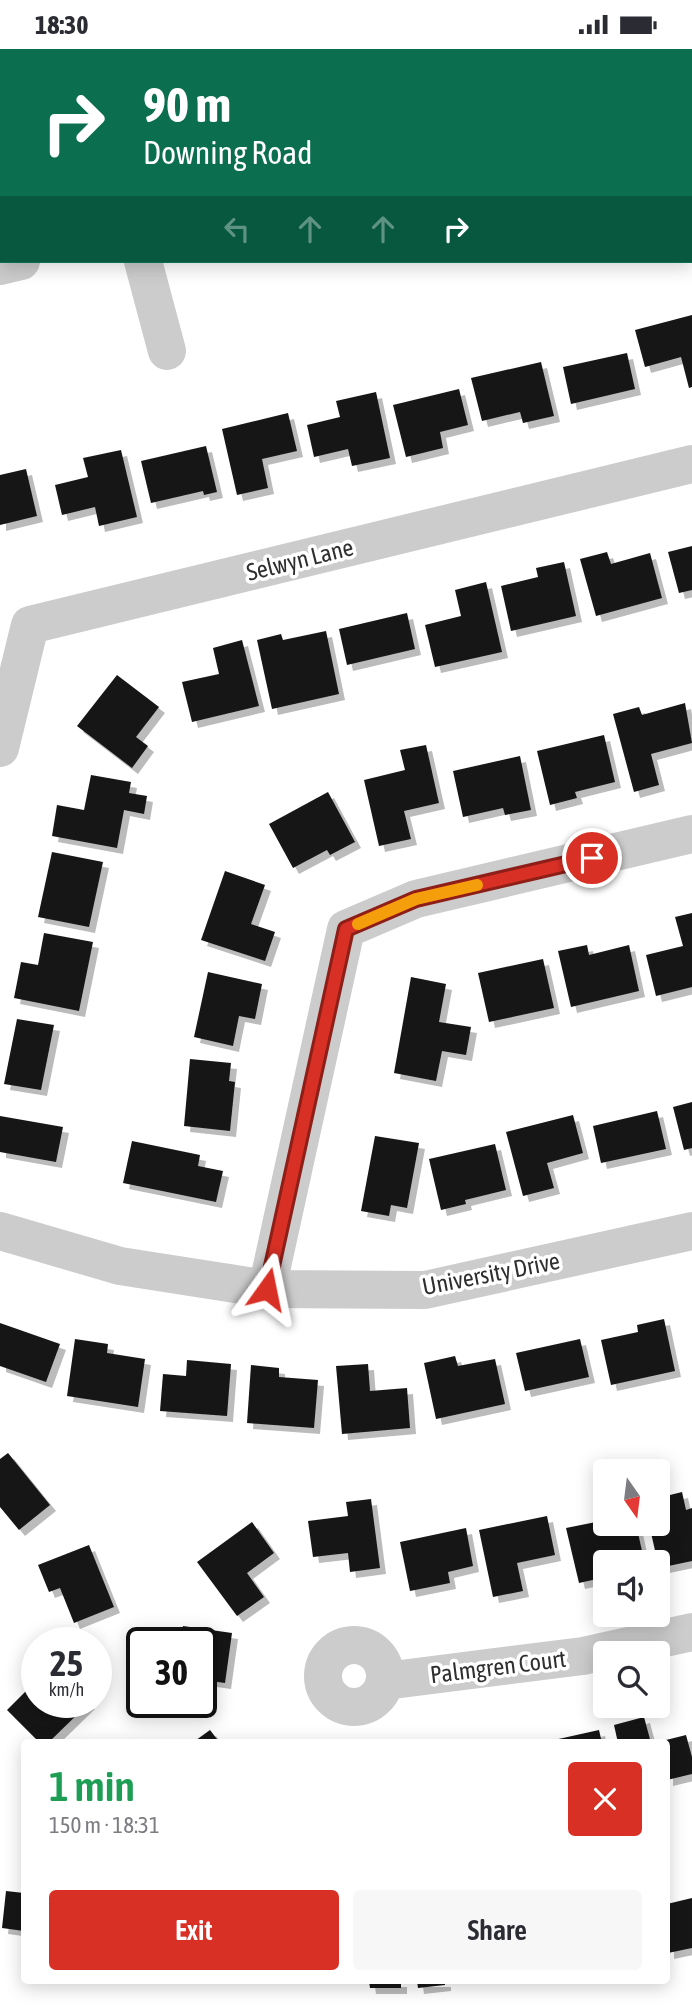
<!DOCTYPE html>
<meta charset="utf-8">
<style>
body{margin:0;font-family:"Asap Condensed",sans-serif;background:#f7f7f7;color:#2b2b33;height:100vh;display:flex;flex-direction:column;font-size:26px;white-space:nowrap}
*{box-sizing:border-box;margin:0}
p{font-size:23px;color:#7c7c81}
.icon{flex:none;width:38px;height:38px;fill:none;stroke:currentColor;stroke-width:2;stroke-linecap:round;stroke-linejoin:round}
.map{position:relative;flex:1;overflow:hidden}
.sheet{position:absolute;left:21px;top:1690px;width:649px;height:245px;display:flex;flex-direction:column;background:#fff;border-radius:7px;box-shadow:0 4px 18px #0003}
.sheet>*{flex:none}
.guide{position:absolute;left:0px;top:0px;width:693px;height:214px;box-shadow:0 4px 18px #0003;background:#0b6e4f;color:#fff;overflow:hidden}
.needle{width:46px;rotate:166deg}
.tools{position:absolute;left:593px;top:1410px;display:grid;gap:14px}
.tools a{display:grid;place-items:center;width:77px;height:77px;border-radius:7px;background:#fff;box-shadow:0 4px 18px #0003;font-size:35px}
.speed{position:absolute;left:21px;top:1578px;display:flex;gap:14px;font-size:35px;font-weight:700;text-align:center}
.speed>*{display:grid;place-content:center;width:91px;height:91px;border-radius:50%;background:#fff;box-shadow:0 4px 18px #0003;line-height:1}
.speed small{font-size:18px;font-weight:400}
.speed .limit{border:4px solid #111;border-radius:10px;background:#fff;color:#111}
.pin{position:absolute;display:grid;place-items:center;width:60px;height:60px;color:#fff;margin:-30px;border:4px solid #fff;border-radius:50%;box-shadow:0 2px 7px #0007}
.me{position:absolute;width:77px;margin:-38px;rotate:12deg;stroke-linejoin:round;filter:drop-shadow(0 0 5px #0008)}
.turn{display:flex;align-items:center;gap:24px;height:147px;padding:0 28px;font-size:32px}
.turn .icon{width:91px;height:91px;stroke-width:2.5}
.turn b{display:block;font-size:49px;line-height:60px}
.lanes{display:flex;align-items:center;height:66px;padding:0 28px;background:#0003;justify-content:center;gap:35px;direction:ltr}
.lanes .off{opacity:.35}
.round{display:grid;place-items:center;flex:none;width:74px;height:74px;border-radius:7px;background:#f7f7f7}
.head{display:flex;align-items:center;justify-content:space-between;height:119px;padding:0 28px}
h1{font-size:42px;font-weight:600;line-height:52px;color:#1e9e55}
.action{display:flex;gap:14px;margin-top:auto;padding:14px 28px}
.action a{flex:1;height:80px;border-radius:7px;background:#d93025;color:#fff;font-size:28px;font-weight:600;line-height:80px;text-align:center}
.action a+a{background:#f7f7f7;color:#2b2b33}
.status{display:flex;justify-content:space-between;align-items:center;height:49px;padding:0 35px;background:#fff;direction:ltr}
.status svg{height:19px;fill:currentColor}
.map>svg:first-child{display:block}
</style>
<div class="status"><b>18:30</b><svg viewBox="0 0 49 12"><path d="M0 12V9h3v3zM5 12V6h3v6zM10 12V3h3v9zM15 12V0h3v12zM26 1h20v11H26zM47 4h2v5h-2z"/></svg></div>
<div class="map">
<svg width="692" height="1957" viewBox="0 0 692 1957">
<defs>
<filter id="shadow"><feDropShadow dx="6" dy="6" stdDeviation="0" flood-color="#0004"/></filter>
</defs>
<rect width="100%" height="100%" fill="#fff"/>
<path fill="#161616" filter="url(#shadow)" d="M692,266V338L689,339L681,308L645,318L635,281Z
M627,304L635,340L571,355L563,318Z
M541,313L554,367L523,374L520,363L482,372L471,329Z
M459,340L468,376L440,383L443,399L406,408L393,356Z
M376,343L390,409L352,417L348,400L314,408L307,376L340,368L336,352Z
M288,364L297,402L262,410L268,439L237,446L222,380Z
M206,397L217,443L204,446L203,442L151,454L141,412Z
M121,401L137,468L99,477L95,458L62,466L55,436L88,428L83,409Z
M26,420L37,467L0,476V426Z
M692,497V541L679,544L668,503Z
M607,503L611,515L650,504L662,549L596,567L580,510Z
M564,513L576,567L511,582L501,537L538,528L536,519Z
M486,533L502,603L435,618L425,576L461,567L455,541Z
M407,564L415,600L347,616L339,580Z
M326,582L339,645L272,660L257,591L281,585L283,591Z
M242,591L259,657L192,673L182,633L219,625L213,599Z
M117,626L159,658L136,688L148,697L132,719L77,677Z
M685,654L692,694L651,705L659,736L634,743L613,665L639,658L642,666Z
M604,686L615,733L575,743L577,749L550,756L537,702Z
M426,696L439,754L404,762L411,790L379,797L364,731L405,721L400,701Z
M520,707L531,761L505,766L503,759L463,768L453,722Z
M91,726L131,733L129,744L147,747L144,765L124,761L117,799L52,787L57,756L84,761Z
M328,743L355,793L330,806L327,801L293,819L269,775Z
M52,803L103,813L89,878L38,868Z
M225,822L265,836L251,875L275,883L265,912L201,891Z
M692,864V938L656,947L646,906L683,897L675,868Z
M44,884L93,893L79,962L14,949L21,913L38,916Z
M587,896L589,906L629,896L639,942L571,958L558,902Z
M543,910L554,959L489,973L478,924Z
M208,923L262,935L255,970L239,967L233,997L194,988Z
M411,928L446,935L439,973L471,978L466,1006L442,1002L436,1032L394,1024Z
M17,970L54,976L41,1041L4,1035Z
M190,1010L231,1014L229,1032L235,1033L230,1082L184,1077Z
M692,1053V1099L684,1101L673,1058Z
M657,1062L666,1100L601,1114L593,1077Z
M573,1066L583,1104L547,1114L554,1139L523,1147L506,1083Z
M0,1067L63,1078L56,1113L0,1103Z
M375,1087L419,1094L407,1159L391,1156L389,1167L361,1162Z
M132,1092L200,1106L198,1117L223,1122L216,1153L123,1134Z
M495,1095L506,1141L465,1151L466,1155L441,1161L429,1110Z
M664,1270L675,1322L611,1336L601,1291L638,1283L637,1276Z
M0,1274L60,1295L46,1333L0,1317Z
M75,1290L108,1295L107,1304L145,1310L138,1358L67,1347Z
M580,1290L589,1328L525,1342L516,1304Z
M455,1307L458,1317L495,1310L505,1355L436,1370L424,1314Z
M187,1311L231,1315L227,1367L160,1362L163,1325L186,1327Z
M368,1315L370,1342L407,1339L410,1379L342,1385L336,1317Z
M251,1316L279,1319V1328L318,1331L314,1379L247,1374Z
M8,1404L50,1456L19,1481L0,1458V1410Z
M682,1443L686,1461L692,1459V1512L659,1519L649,1475H658V1449Z
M371,1450L380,1519L350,1523L348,1504L313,1508L308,1472L348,1467L346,1453Z
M547,1467L555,1506L517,1514L523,1542L493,1548L479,1481Z
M606,1471V1475H636L644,1511L606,1514V1528L579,1534L566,1479Z
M252,1473L274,1504L247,1524L264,1548L237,1567L197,1513Z
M466,1479L473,1517L448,1523L450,1534L410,1542L400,1493Z
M89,1496L114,1558L74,1574L60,1539L49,1543L38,1516Z
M183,1577L232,1584L225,1634L211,1632L209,1649L201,1648V1594H180Z
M26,1642L32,1648L37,1643V1654H89L48,1694H40L7,1661Z
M644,1668L651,1694H618L614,1676Z
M210,1681L220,1694H192Z
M599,1681L602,1694H545V1693Z
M686,1686L692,1708V1725L667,1731V1694L658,1693Z
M6,1842L24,1844V1882L2,1879Z
M692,1849V1899L668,1904L667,1855Z
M369,1932H401V1939H370Z
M417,1932H445V1936L418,1939Z"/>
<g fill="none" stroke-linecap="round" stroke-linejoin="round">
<path stroke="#ccc" stroke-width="38" d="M352,0L357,2
M170,2L171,0
M575,2V0
M691,5H692
M143,212L167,302
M0,217L21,212
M0,699L30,576L692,415
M0,1182L120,1217L267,1240L425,1241L692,1182
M267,1240L346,880L416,850L692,785
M323 1627a31 31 0 1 1 62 0a31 31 0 1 1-62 0Z
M385,1632L583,1607L692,1583"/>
</g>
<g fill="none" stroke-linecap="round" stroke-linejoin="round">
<g stroke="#8d1f18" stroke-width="18">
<path id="route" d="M267,1240L346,880L416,850L592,809"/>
</g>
<use href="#route" stroke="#d93025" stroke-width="12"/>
<path stroke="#f59e0b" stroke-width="12" d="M358,875L416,850L477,836"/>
</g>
<g text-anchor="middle" stroke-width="7" stroke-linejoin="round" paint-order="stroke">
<g font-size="24" fill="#2f2f2f" stroke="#fff">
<text transform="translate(300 511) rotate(-14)" y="8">Selwyn Lane</text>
<text transform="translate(491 1225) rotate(-11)" y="8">University Drive</text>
<text transform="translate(498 1618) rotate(-7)" y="8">Palmgren Court</text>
</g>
</g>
</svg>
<div class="tools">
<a><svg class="needle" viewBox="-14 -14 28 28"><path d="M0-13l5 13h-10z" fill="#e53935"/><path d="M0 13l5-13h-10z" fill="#7c7c81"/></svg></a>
<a><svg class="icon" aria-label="sound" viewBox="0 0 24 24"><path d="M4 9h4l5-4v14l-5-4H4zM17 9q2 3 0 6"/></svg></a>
<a><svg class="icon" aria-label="search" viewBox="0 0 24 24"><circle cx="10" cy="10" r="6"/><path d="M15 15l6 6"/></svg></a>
</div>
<div class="speed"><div>25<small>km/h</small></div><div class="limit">30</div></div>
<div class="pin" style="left:592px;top:809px;background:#d93025"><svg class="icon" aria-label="arrive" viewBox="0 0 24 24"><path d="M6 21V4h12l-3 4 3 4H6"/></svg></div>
<svg class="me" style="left:267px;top:1240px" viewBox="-20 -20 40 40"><path d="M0-17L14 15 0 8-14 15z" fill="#d93025" stroke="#fff" stroke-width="4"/></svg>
<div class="guide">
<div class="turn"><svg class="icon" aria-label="right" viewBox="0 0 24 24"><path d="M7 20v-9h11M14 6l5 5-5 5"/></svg><div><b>90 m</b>Downing Road</div></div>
<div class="lanes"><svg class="icon off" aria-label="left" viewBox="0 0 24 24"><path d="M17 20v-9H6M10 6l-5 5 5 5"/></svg><svg class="icon off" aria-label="ahead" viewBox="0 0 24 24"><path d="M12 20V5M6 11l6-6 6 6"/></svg><svg class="icon off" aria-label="ahead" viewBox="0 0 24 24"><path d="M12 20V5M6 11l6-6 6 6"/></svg><svg class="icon" aria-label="right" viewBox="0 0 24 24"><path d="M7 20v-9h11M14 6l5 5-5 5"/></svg></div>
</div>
<section class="sheet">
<div class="head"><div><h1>1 min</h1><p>150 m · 18:31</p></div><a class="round" style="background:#d93025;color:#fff"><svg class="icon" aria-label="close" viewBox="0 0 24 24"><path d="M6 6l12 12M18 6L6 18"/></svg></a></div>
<div class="action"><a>Exit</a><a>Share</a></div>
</section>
</div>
